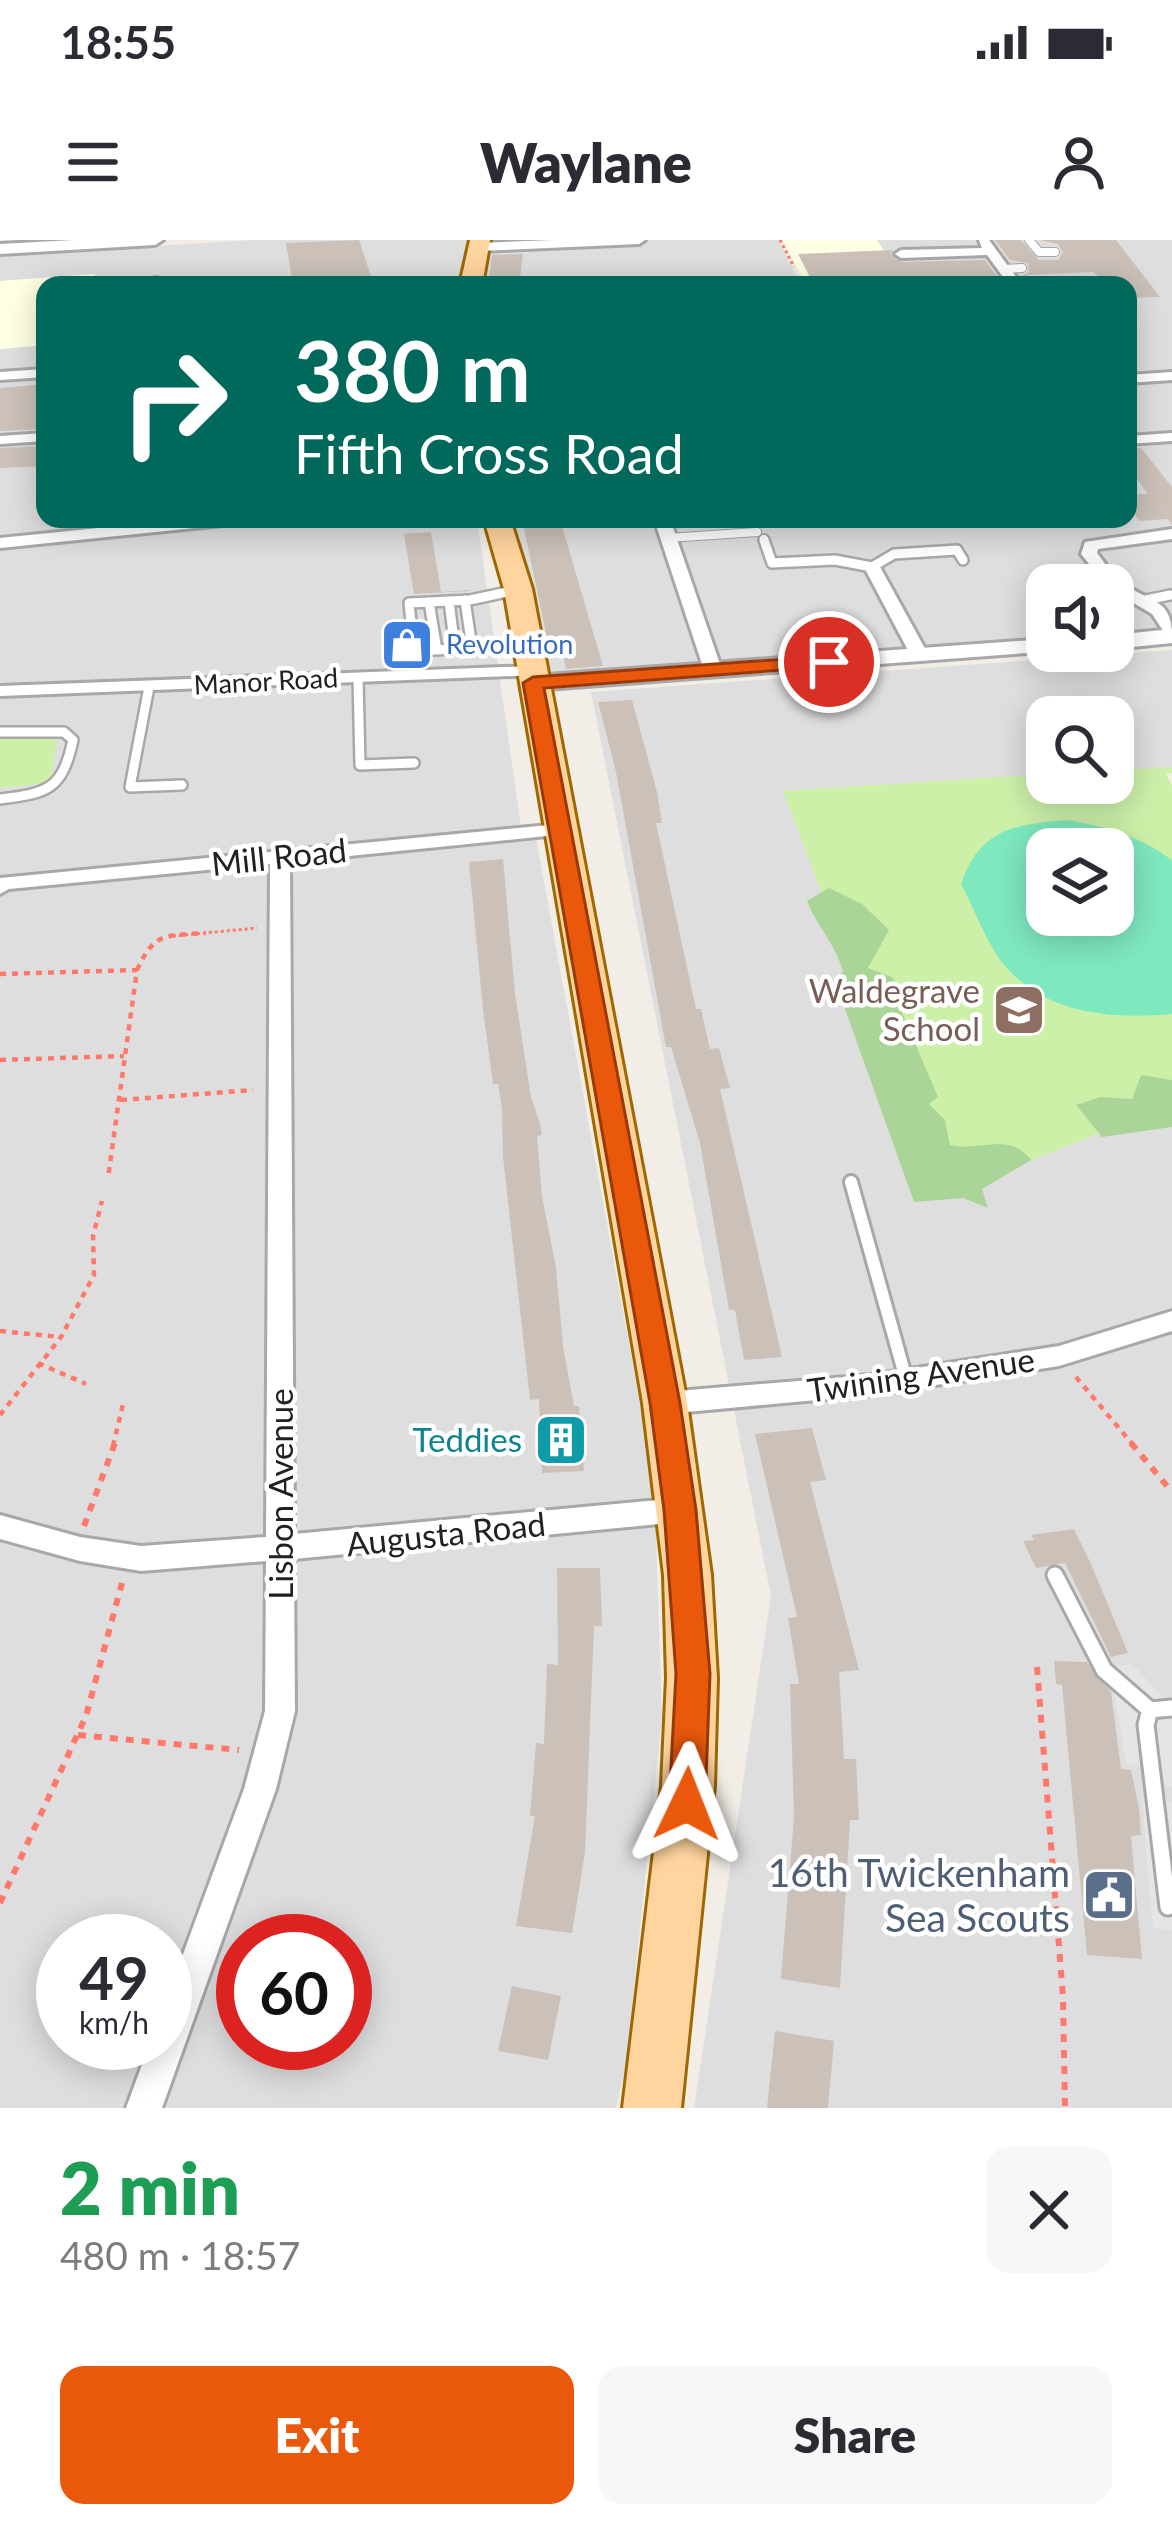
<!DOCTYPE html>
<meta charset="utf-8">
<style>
body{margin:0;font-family:Lato,sans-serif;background:#f7f7f7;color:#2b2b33;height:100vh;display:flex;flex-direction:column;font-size:45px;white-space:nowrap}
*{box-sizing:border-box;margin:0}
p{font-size:39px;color:#7c7c81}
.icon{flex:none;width:66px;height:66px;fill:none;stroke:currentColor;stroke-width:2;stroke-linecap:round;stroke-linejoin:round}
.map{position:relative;height:1868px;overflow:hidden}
.details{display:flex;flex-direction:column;background:#fff;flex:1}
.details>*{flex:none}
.banner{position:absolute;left:36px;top:36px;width:1101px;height:252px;border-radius:24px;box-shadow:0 6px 30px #0003;background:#00695c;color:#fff;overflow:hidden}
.buttons{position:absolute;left:1026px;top:324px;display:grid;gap:24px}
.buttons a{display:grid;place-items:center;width:108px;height:108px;border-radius:24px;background:#fff;box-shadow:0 6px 30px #0003;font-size:60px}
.speed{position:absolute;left:36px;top:1674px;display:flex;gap:24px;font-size:60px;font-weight:700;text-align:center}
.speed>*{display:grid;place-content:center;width:156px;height:156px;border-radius:50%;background:#fff;box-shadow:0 6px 30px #0003;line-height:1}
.speed small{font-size:30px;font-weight:400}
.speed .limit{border:18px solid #d22;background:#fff;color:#111}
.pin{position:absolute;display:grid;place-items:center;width:102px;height:102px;color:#fff;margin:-51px;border:6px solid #fff;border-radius:50%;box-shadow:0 3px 12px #0007}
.me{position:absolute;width:132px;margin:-66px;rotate:2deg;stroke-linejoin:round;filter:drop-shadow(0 0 9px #0008)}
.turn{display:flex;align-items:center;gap:42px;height:252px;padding:0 60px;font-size:54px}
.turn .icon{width:156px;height:156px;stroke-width:2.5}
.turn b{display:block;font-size:84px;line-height:102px}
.round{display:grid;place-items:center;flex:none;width:126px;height:126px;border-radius:24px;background:#f7f7f7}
.head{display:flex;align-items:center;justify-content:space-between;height:204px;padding:0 60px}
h1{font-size:72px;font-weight:800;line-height:90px;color:#1e9e55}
.primary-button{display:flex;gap:24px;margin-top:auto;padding:24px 60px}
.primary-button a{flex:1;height:138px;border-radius:24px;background:#ea580c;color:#fff;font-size:48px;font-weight:800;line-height:138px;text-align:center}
.primary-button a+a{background:#f7f7f7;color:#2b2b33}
.status{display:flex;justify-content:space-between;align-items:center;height:84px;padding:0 60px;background:#fff;direction:ltr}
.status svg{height:33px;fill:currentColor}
header{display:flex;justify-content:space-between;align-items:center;height:156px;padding:0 60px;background:#fff;font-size:54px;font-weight:800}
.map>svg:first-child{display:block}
</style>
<div class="status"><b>18:55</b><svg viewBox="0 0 49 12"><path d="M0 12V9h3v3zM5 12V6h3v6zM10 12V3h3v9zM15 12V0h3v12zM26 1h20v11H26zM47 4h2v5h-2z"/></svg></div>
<header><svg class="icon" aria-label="menu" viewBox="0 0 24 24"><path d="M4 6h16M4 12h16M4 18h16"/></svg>Waylane<svg class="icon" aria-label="person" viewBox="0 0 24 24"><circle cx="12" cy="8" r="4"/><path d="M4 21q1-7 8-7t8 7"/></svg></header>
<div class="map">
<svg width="1172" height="1868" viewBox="0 0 1172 1868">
<rect width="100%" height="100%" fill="#f2eee7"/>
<path fill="#dfdede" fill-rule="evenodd" d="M254,0H467L462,45H94V34L0,41V15Z
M485,0H778L801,45H484Z
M877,0H1172V391L1113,395V345H1047V400L548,437L509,279H1128V45H906Z
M45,105V279H477L521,586L0,638V548L50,542L57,496L0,498V109Z
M1172,410V527L1113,530V477H1047V534L784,551L1172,864V1868H694L771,1356L591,452Z
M536,598L654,1240L662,1476L626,1823L616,1868H0V650ZM63,1701H165V1803H63ZM243,1701H345V1803H243Z"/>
<path fill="#ffffe3" d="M783,0H877L906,45H806Z
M95,34L94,45H45V105L0,109V41Z"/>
<path fill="#cdf0a9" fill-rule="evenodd" d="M58,496L50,543L0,548V498Z
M1172,527V533L1166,534L1172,545V864L937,958L783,551L1047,534V543H1113V530ZM1047,609H1113V675H1047Z"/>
<path fill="#abd598" d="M829,648L862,664L889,690L868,728L892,737L904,755L901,770L938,857L929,864L945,880L950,905C982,912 1008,891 1031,920L982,949L988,968L963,958L914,962L835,741L843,732C836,705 818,688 807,661Z
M1141,835L1172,840V887L1102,897L1076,865L1100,857L1132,859Z"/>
<path fill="#7ee8be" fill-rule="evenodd" d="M1067,580C1107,587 1139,596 1172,620V774C1113,779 1048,775 1006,727C987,705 975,670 961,644C981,588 1013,585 1067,580ZM1047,609H1113V675H1047Z"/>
<path fill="#e5e5e5" d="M1132,1424L1172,1466V1547L1145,1546L1142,1526L1126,1524L1110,1427Z
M1142,1562H1172V1690L1153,1688Z"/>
<path fill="#cbc1b9" d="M359,0L374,45H293L286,3Z
M995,0H1021L1039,20H1058L1063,13L1058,4L1040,0H1116L1160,57L1128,58V45H1111L1093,32L1027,35L1037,45H1026L1021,36L1029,33L1028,23L1010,20Z
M893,10L891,15L901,22L985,20L1003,45H814L798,14Z
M523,14L520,38L489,39L492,15Z
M45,144V189L0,191V148Z
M45,206V226L0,228V208Z
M1128,208H1141L1172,247V285L1168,279L1139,281L1128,264V254H1148L1128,227Z
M522,279H557L562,286L603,426L566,429L560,402L548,403Z
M431,292L441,352L469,350V351L414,354L404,294Z
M632,460L657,552L662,583H656L696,769H701L710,809L719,808L730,848L720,849L782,1117L744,1120L735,1070H729L700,903L671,807H666L616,532L598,462Z
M503,619L515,754L531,857L540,883L542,895L537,896L542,956L556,1028L563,1106L574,1166H579L584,1231L542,1233L539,1159L530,1160L503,917L502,869L498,844H493L483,770L469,622Z
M812,1188L826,1240L810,1242L859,1430L839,1432L844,1519H856L859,1580H850L840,1748L781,1739L794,1577L790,1444H799L788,1378L797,1377L755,1194Z
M1074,1289L1091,1324L1128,1413L1111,1417L1065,1323L1036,1328L1023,1301L1034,1300L1031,1295Z
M557,1328H600L602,1386H594L585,1612L572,1693L516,1686L535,1576H530L536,1503L544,1504L547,1424L558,1425Z
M1054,1421L1087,1422L1111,1452L1121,1529L1131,1530L1139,1569L1141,1595L1131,1596L1142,1719L1087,1715L1062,1445L1056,1444Z
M512,1746L561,1756L548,1820L498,1811Z
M775,1791L834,1801L828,1868H767Z"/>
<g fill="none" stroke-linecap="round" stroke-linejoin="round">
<g stroke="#a8a8a8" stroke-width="10">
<path id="service-far3" d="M1029,0L1039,12H1055
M1004,29L1022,28
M99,42H155
M667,298L757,292
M764,299L765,303"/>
</g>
<g stroke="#a8a8a8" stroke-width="14">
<path id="service-far2" d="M764,300L772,323L835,320L872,327L894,314L957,310L963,320
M465,360L472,408
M449,361L455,409L526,407
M1141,361L1170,355
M429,362L437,410
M455,409L414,411L409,363L470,360L516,350
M358,438L360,525L414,523
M149,447L130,547L182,545
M0,492H64L73,500C62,550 48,553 0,559"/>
</g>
<g stroke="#a8a8a8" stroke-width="18">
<path id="service-far1" d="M851,942L906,1139"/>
</g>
<g stroke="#a8a8a8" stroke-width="21">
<path id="service" d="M1055,1335L1104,1430L1150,1470
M1168,1667L1146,1485L1150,1470L1172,1468"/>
</g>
<g stroke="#a8a8a8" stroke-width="6">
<path id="minor" d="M553,0H645L639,4L479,11L473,7L479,3Z
M979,0H989L1022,45H1009L987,15L901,18L895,14L901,10L982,8Z
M155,38L160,39L161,45H149Z
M802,39L807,45H748L754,41Z
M45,129V137L0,140V132Z
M1172,132V140L1128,143V135Z
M45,193V201L0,204V196Z
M1172,193V201L1128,204V196Z
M187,279H241L233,284L0,308V298Z
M654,279H670L722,430L719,434L713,435L704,430Z
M1172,289V299L1098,309L1097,313C1105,323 1113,336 1123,343C1149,363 1172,357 1172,396L1166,395L1152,374L1113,351V345H1106L1081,314L1085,302Z
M866,324L880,327L928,414L925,418L910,414L864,327Z
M532,426L541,431L538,435L0,456V446Z
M559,584L566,586V594L290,622L294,1294L680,1258L690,1262L694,1270L690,1278L680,1282L294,1319L295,1471L276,1549L162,1868H126L150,1803H165V1763L244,1549L265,1471L266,1321L141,1331L80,1321L0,1299V1275L80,1297L141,1306L266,1297L270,624L9,649L0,654V638Z
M1172,1071V1091L1059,1126L871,1155L665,1174L656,1171L652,1163L656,1155L665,1152L871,1135L1059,1106Z"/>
</g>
<g stroke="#a8a8a8" stroke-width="6">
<path id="tertiary" d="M74,0H163L155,5L0,14V4Z
M1172,389V403L1113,409V395Z
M1047,399V411H1053L533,450L522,443L533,436Z"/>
</g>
<g stroke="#9e6800" stroke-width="6">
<path id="primary" d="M470,0H490L482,45H460Z
M484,279H510L532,349L687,1163L711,1335L717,1438L714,1546L681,1868H623L662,1546L667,1438L664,1335L643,1163L504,349Z"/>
</g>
<path stroke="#ff786b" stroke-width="3" stroke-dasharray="3 3" stroke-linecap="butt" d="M780,0L794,27
M173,696L257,688"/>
<path stroke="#ff786b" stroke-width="4.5" stroke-dasharray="6 6" stroke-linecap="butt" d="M137,730C155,691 165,696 206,693
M0,734L137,730L108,938
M0,820L124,816
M121,860L253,850
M0,1091L60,1097
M38,1123L86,1144
M1076,1137L1134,1206
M0,1175L61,1097L94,1035L93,996L102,961
M113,1206L124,1160"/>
<path stroke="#ff786b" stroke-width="6" stroke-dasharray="8 8" stroke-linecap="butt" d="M1131,1203L1172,1252
M84,1286L115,1203
M1037,1427L1063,1757L1065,1868
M78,1495L239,1510
M0,1663L86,1476L122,1343"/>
<use href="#service-far3" stroke="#fff" stroke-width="8"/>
<use href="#service-far2" stroke="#fff" stroke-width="9"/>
<use href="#service-far1" stroke="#fff" stroke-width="12"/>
<use href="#service" stroke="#fff" stroke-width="15"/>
<use href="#minor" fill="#fff" fill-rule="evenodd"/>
<use href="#tertiary" fill="#fff" fill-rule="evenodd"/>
<use href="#primary" fill="#ffd49f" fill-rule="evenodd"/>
</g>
<path fill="#ea580c" stroke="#983908" stroke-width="3" d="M829,416L839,422L836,426L544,448L680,1163L696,1270L710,1434L705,1564L699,1576L687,1581L674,1576L669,1564L676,1434L664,1270L650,1163L523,443L533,437Z"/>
<defs>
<g id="shop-square" transform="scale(2.7)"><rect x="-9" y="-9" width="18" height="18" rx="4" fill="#3f7fe0" stroke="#fff"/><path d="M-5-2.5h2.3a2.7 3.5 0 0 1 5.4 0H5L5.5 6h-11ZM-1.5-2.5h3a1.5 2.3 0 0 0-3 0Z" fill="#fff"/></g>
<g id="school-square" transform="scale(2.7)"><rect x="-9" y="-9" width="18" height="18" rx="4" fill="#8d6e63" stroke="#fff"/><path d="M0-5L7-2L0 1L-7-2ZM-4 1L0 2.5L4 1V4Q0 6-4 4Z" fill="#fff"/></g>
<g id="building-square" transform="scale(2.7)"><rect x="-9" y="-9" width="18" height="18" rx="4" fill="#0f9aa8" stroke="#fff"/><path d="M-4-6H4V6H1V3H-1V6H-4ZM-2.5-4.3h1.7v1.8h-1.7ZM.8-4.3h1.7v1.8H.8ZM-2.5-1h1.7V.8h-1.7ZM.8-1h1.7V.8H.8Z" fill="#fff"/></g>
<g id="civic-square" transform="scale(2.7)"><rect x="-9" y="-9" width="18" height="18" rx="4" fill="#5c6f8a" stroke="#fff"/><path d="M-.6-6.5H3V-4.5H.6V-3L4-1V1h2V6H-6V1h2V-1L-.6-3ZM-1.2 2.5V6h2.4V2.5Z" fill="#fff"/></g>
</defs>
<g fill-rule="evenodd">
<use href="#shop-square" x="407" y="405"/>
<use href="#school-square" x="1019" y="770"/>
<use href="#building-square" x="561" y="1200"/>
<use href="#civic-square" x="1109" y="1655"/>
</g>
<g text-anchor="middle" stroke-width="9" stroke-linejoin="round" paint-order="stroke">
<g font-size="27" fill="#366cbe" stroke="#fff" text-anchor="start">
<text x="446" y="414">Revolution</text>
</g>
<g font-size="27" fill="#212121" stroke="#fff">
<text transform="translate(266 442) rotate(-3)" y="9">Manor Road</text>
</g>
<g font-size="33" fill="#212121" stroke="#fff">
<text transform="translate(279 617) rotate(-6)" y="12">Mill Road</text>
<text transform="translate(921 1135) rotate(-8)" y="12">Twining Avenue</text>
<text transform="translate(281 1254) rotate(-90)" y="12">Lisbon Avenue</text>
<text transform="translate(446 1294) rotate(-6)" y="12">Augusta Road</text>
</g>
<g font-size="33" fill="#785e54" stroke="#fff" text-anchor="end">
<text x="980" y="763">Waldegrave<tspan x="980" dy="38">School</tspan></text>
</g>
<g font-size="33" fill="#0d838f" stroke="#fff" text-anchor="end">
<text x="522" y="1212">Teddies</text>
</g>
<g font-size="39" fill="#4e5e75" stroke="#fff" text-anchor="end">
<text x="1070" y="1647">16th Twickenham<tspan x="1070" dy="45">Sea Scouts</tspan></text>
</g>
</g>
</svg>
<div class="buttons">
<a><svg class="icon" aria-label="sound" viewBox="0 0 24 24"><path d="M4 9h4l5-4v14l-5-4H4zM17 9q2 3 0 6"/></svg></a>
<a><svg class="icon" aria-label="search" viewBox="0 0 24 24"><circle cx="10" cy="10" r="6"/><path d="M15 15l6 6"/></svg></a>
<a><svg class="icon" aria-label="layers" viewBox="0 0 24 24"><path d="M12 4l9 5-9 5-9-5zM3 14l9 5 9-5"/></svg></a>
</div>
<div class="speed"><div>49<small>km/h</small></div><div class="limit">60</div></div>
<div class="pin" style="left:829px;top:422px;background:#d93025"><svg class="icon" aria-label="arrive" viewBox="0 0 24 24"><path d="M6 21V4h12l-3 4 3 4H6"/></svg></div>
<svg class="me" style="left:687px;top:1564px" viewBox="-20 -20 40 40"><path d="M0-17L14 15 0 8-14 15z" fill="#ea580c" stroke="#fff" stroke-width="4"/></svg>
<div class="banner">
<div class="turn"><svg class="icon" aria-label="right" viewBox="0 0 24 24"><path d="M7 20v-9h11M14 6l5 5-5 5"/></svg><div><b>380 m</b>Fifth Cross Road</div></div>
</div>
</div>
<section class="details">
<div class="head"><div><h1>2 min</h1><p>480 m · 18:57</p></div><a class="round"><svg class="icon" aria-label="close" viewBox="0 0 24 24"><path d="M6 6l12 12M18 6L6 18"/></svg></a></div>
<div class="primary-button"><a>Exit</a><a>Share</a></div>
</section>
